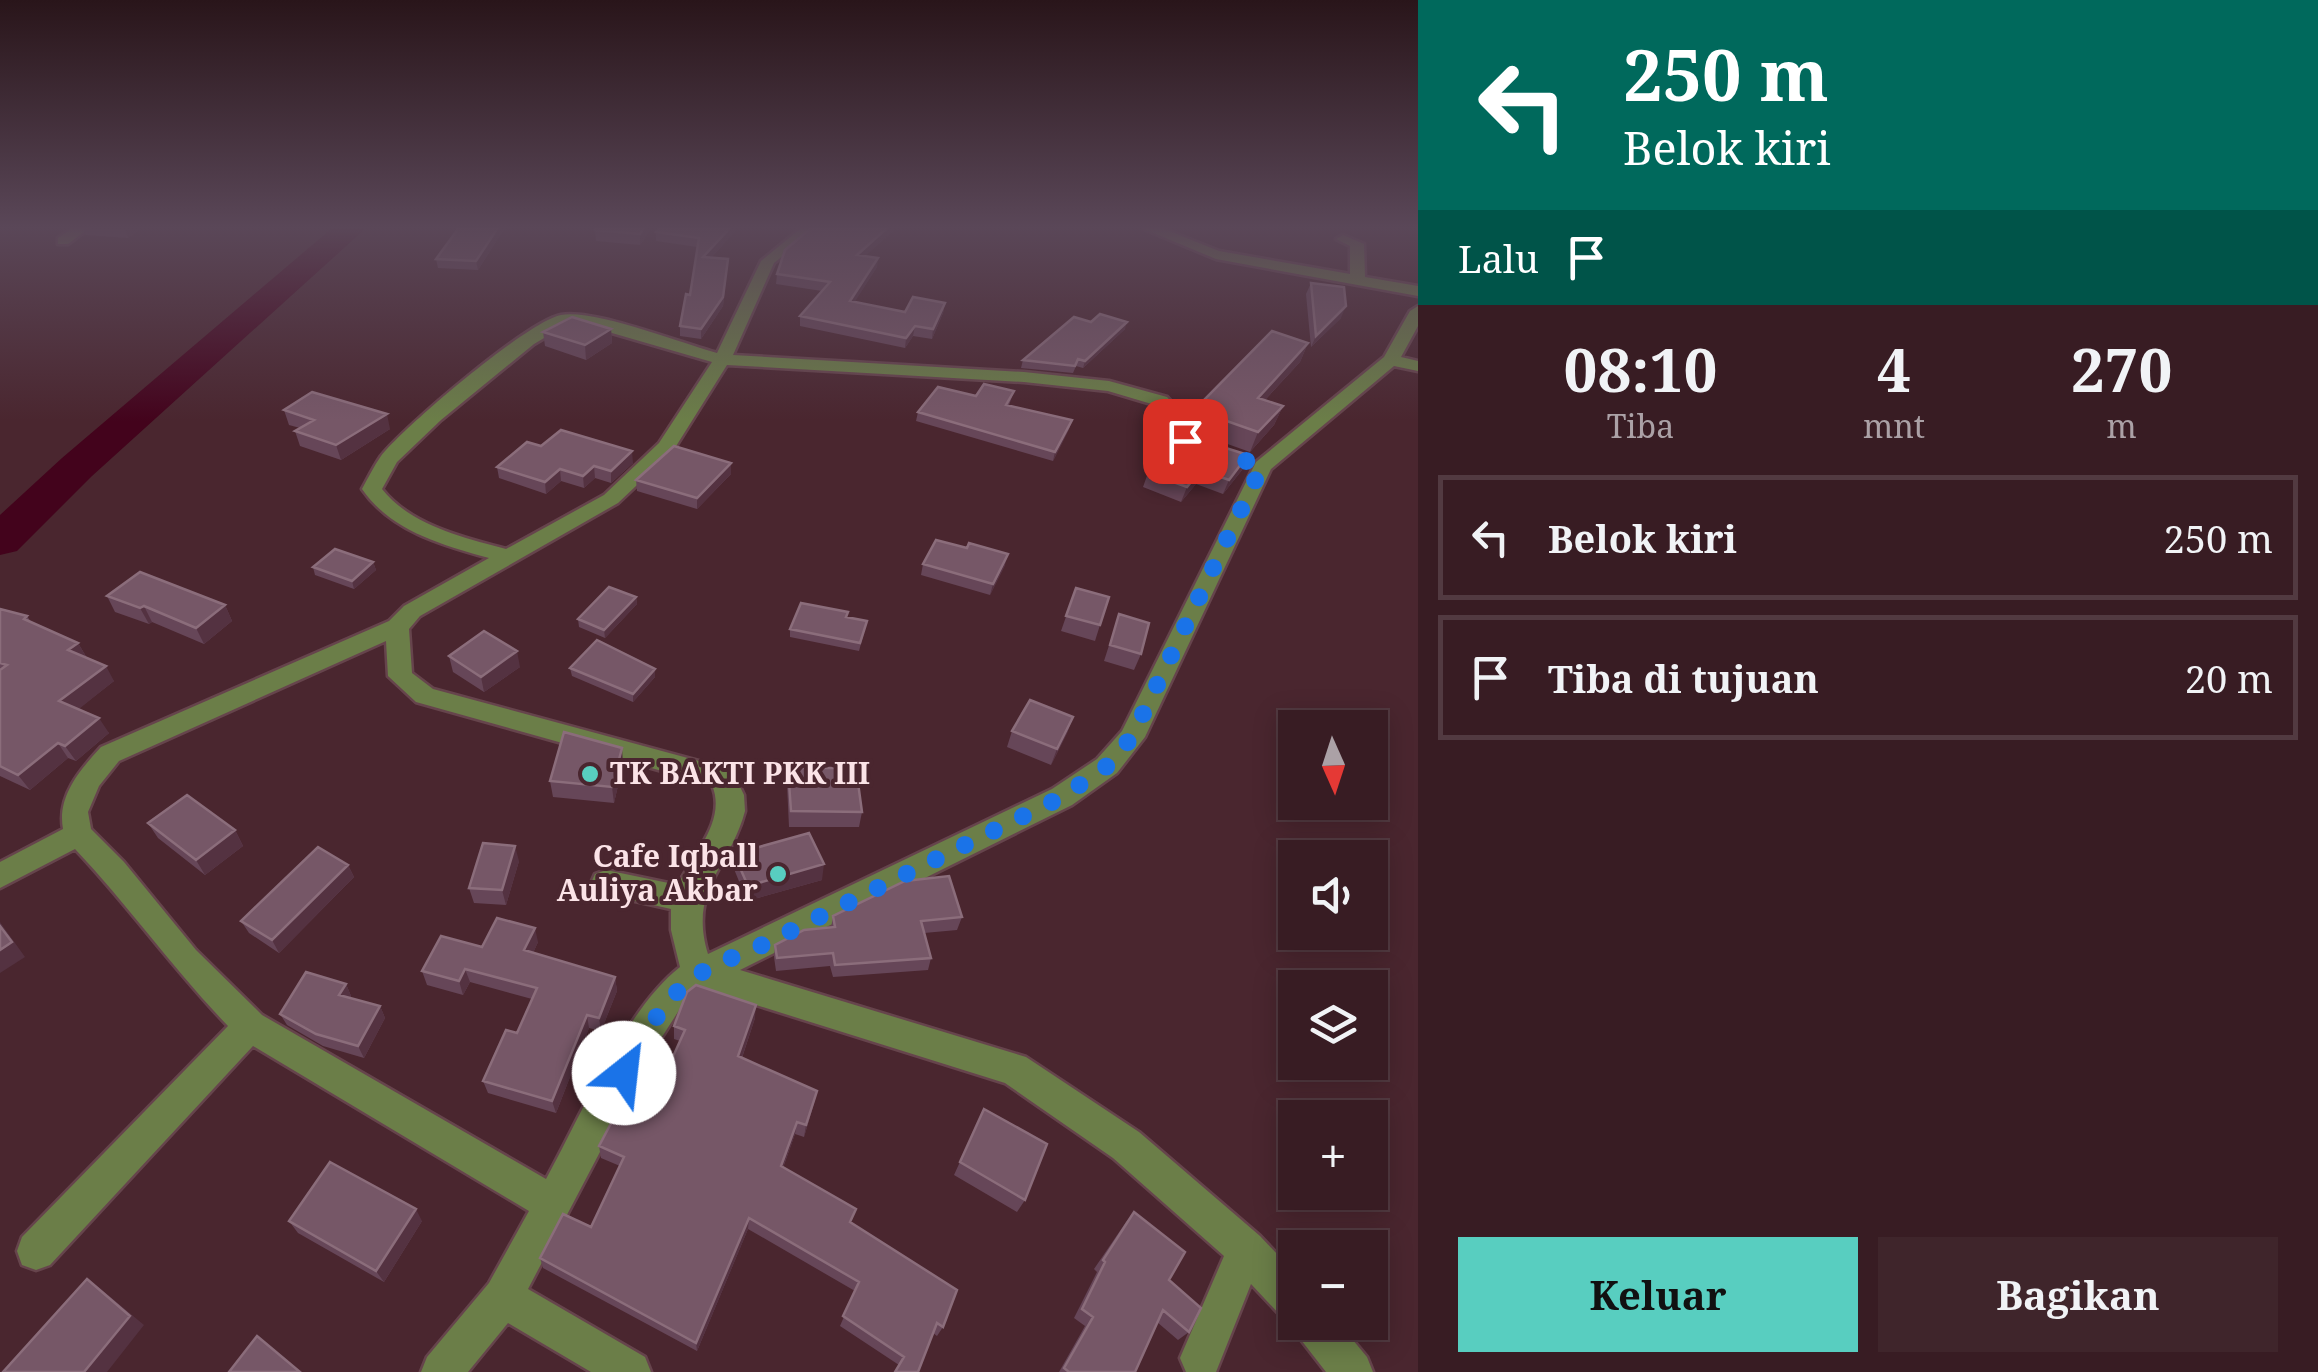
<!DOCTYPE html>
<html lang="id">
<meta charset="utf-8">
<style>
body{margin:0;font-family:"Noto Serif",serif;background:#3f252b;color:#f1f3f6;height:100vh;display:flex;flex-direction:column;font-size:38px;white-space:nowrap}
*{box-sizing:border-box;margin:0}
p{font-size:32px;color:#aba1a6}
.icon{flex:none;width:55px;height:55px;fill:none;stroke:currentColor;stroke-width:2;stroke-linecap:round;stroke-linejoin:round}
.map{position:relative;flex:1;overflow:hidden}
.panel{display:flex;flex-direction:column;background:#381c23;width:900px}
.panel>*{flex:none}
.top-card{background:#00695c;color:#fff;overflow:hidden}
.needle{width:65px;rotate:177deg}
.tools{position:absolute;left:1278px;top:710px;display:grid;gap:20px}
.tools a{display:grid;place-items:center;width:110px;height:110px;border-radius:0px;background:#381c23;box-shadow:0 5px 25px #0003,0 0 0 2px #523a41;font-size:50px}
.pin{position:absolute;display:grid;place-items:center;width:85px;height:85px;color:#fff;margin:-42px;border-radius:20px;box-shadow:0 5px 15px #0006}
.me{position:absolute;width:110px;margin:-55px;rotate:29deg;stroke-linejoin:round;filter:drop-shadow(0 0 8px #0008)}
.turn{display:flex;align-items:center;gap:35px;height:210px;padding:0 40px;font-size:45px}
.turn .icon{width:130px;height:130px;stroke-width:2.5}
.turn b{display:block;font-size:70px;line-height:85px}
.then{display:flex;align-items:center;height:95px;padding:0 40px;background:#0003;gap:20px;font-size:38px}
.eta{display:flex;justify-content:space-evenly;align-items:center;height:170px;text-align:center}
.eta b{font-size:60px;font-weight:700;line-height:70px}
.action{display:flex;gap:20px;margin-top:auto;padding:20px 40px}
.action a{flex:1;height:115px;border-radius:0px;background:#58cec0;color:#111;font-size:40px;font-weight:700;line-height:115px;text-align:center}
.action a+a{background:#3f252b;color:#f1f3f6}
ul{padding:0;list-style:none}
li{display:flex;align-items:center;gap:30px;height:125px;margin:0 20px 15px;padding:0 20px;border:5px solid #523a41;border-radius:0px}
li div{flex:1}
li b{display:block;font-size:38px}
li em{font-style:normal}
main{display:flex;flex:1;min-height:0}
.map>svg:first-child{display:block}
</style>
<main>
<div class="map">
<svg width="1418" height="1372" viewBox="0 0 1418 1372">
<rect width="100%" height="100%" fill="#4a262f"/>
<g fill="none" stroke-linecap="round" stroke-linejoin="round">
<path fill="#43031c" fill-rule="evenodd" d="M331,229H365L92,476L17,551L0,555V515L62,458Z"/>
<g stroke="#66444c" stroke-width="5">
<path id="minor" d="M71,229H88L68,244H58V238Z
M800,229H816L774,263L733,355L1024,372L1109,381L1167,397L1177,408L1184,431L1217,448L1207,454C1154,440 1179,436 1155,405L1108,391L1024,382L727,365L673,451L618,503L420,616L409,629L412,673L433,689L732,770L744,795L745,811C730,868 688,888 708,954L1052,789L1097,759L1122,731L1256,462L1384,357L1410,311L1418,306V326L1401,357L1418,361V371L1394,366L1271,469L1145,737L1117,773L1072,805L740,970L1026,1057L1139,1132L1260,1236L1295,1273V1322H1338L1367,1357L1373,1372H1326L1298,1336L1292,1321L1281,1316L1251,1284L1216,1372H1186L1180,1358L1224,1256L1113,1158L1005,1083L702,988L683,1004L653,1051L528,1289L645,1357L651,1372H591L508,1323L468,1372H421L427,1357L489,1283L529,1211L253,1046L50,1265L36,1270L22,1265L17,1251L22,1237L228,1026C173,969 129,906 75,849L0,888V862L63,829C57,796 80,770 101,747L389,621L404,606L489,558C442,545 391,531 362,489C368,478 374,466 381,456C405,426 527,322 561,315C594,309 681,343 717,353L761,261ZM581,324L712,362L659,443L604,495L506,549C464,538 410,525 382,489L397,462L441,420L534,344L566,325ZM386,641L388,676L416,702L712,785C727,821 693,854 678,885L606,870L595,874L591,883L595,892L671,909V930L680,967C625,1010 581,1116 546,1179L262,1015L196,950L124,862L91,829L88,812L99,786L119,761Z
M1144,229H1164L1219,251L1350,274V246L1336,239L1343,235L1364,244L1365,277L1418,286V296L1216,259Z"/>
</g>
<use href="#minor" fill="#6b7e48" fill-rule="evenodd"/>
</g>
<path fill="#664658" d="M83,229H140L128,238L86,235Z
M458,229H504L478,270L438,268L436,259Z
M595,229H651L640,245L596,241Z
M737,229L711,258L728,259L723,306L701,339L680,336V326L690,295L697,247L656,241V232Z
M865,256L877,267L854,302L905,312L945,303L943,313L932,339L913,336L905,348L800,326V316L822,291L776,284L777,274Z
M1311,283L1341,318L1311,347L1306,294Z
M1091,322L1125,329L1083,368L1076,366L1073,373L1021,368L1023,360Z
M611,329L612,343L586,360L545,346L543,332Z
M1308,343L1300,362L1265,400L1283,406L1274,425L1250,452L1191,431L1201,403Z
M1014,391L1009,405L1072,420L1069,429L1053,461L916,421L918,412L976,396Z
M284,410L390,429L341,460L300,446L295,431L300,428L289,425Z
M541,446L633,463L611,483L595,478L584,488L561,481L546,494L499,478L497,467Z
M1248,455L1242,470L1223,494L1196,484L1181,502L1143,487L1148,473Z
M731,463V474L697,509L637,491L636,480Z
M373,562L376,570L354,589L315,575L313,567Z
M923,564L1005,565L990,595L921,575Z
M1076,588L1100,625L1095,641L1061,631Z
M107,596L225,605L232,621L204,644L152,622L149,624L115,612Z
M636,597L637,604L605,638L579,627L578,619Z
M0,609L27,616L31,622L78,643L87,658L114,681L78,709L109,733L76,761L68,758L30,790L0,776Z
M1119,614L1141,654L1134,670L1104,661Z
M867,621L859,651L790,637V629Z
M449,656L520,667L484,692L453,672Z
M570,668L655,669V677L633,702L572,676Z
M1073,717L1067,733L1051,765L1007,747L1012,731Z
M623,764L614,803L553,797L550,781Z
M788,768L862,812L859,827H789L787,784Z
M148,823L235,830L243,846L205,875L158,838Z
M734,854L822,880L747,901L734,869Z
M519,861L506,905L474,903L469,888Z
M348,865L354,877L279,953L249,933L241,921Z
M833,916L962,917L957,930L924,933L931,958L928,970L833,977L830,966L776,971L774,957L775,945L831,928Z
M538,942L533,953L615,977L617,991L601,1031L589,1028L556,1113L488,1093L483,1081L517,1033L532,999L470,982L463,995L427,985L422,971L482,947Z
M346,984L351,996L350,998L380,1006L385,1018L364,1058L323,1046L287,1025L280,1014Z
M755,1018L742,1058L817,1091L814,1103L804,1137L795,1134L783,1168L851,1223L943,1327L937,1336L933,1333L899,1365L840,1326L855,1291L748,1229L697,1351L543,1268L540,1258L591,1227L620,1166L601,1158L599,1146L657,1092L680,1041L674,1039V1026Z
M984,1109L1025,1200L1017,1212L954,1175Z
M1134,1212L1169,1280L1189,1332L1178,1340L1157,1322L1135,1372H1059L1085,1326L1074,1318L1097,1272L1094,1269L1126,1222Z
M289,1221H422L384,1282L298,1233Z"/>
<path fill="#543241" d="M125,229H140L128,238Z
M497,229H504L478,270L476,261Z
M643,229H651L640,245V234Z
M729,229H737L703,267V257Z
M886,229H896L856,264L857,255Z
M878,258L877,267L849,311L850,301Z
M728,259L723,306L701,339V329Z
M945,303L943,313L932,339L933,329Z
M1346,306L1341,318L1311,347L1316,336Z
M1127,322L1125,329L1083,368L1085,361Z
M915,326L913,336L905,348L906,338Z
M611,329L612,343L586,360L585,345Z
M1308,343L1300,362L1249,417L1258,398Z
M1283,406L1274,425L1250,452L1258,432Z
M387,414L390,429L341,460L336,445Z
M1072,420L1069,429L1053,461L1055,452Z
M632,451L633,463L611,483V471Z
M1248,455L1242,470L1223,494L1229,480Z
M731,463V474L697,509V498Z
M594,466L595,478L584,488L583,476Z
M560,469L561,481L546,494L545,482Z
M1201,470L1196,484L1181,502L1187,487Z
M1008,554L1005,565L990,595L993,584Z
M373,562L376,570L354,589L352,581Z
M636,597L637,604L605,638L604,630Z
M225,605L232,621L204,644L196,628Z
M144,606L152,622L149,624L140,608Z
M78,643L87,658L68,650Z
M517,651L520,667L484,692L481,677Z
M106,666L114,681L69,717L59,701Z
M655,669V677L633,702V694Z
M1073,717L1067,733L1051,765L1057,749Z
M99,718L109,733L76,761L65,746Z
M58,743L68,758L30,790L18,775Z
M622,748L623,764L614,803L612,787Z
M235,830L243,846L205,875L196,860Z
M515,846L519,861L506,905L502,890Z
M824,864L822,880L747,901L748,886Z
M348,865L354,877L279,953L272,940Z
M0,922L25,957L0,973Z
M535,928L538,942L528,964L524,950Z
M465,969L470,982L463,995L459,981Z
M615,977L617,991L601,1031L599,1018Z
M346,984L351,996L345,1007L339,995Z
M756,1005L755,1018L738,1069V1056Z
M380,1006L385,1018L364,1058L358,1046Z
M587,1015L589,1028L556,1113L552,1101Z
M817,1091L814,1103L804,1137L806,1125Z
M797,1122L795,1134L779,1178L781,1166Z
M416,1209L422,1221L384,1282L376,1271Z
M749,1218L748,1229L697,1351L696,1343Z
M87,1279L102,1290L144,1325L107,1372H84Z"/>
<path fill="#765767" stroke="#8b6d7b" stroke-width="2.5" d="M458,229H497L476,261L436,259Z
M595,229H643L640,234L595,230Z
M658,229H729L703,257L728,259L723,297L701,329L680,326L686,294L690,295L699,238L656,232Z
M810,229H886L857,255L878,258L850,301L905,312L913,297L945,303L933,329L915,326L906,338L800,316L830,282L777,274L785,250Z
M1311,283L1344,287L1346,306L1316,336Z
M1100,314L1127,322L1085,361L1078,359L1075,366L1023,360L1074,317L1091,322Z
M572,317L611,329L585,345L543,332Z
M1272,331L1308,343L1258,398L1283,406L1258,432L1198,411L1205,404L1201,403Z
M984,384L1014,391L1006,405L1072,420L1055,452L918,412L938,387L976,396Z
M312,392L387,414L336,445L295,431L314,420L284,410Z
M561,430L632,451L611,471L594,466L583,476L560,469L545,482L497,467L527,442L541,446Z
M1181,434L1248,455L1229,480L1201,470L1187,487L1148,473Z
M674,446L731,463L697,498L636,480Z
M936,540L967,548L969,543L1008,554L993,584L923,564Z
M335,549L373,562L352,581L313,567Z
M140,572L225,605L196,628L144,606L140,608L107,596Z
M609,587L636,597L604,630L578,619Z
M1076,588L1109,597L1100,625L1066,616Z
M801,603L848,612L846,617L867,621L860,643L790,629Z
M0,609L27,616L24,619L78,643L68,650L106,666L59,701L99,718L65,746L58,743L18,775L0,766V670L7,665L0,663Z
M1119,614L1149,623L1141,654L1110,645Z
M484,631L517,651L481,677L449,656Z
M597,640L655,669L633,694L570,668Z
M1030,700L1073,717L1057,749L1012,731Z
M564,732L622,748L612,787L550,781Z
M788,768H856L862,812L791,811Z
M187,795L235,830L196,860L148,823Z
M809,833L824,864L748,886L734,854Z
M483,843L515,846L502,890L469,888Z
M318,847L348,865L272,940L241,921Z
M949,876L962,917L921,921L931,958L835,965L833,953L777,958L775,945L804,930L835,927L833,916L905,881Z
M497,918L535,928L524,950L615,977L599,1018L587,1015L552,1101L483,1081L506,1030L517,1033L537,988L465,969L459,981L422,971L441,936L482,947Z
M0,926L12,942L0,950Z
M306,972L346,984L339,995L380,1006L358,1046L316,1034L280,1014Z
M696,985L756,1005L738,1056L817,1091L806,1125L797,1122L781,1166L856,1209L850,1222L957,1290L943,1327L937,1323L918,1372H895L904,1357L843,1316L859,1282L749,1218L696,1343L540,1258L563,1214L591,1227L624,1157L599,1146L617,1112L631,1118L645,1087L657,1092L685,1030L674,1026L687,992Z
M984,1109L1047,1144L1025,1200L960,1162Z
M330,1162L416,1209L376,1271L289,1221Z
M1134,1212L1185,1252L1169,1280L1201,1308L1189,1332L1163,1310L1135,1372H1069L1064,1368L1093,1317L1082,1309L1105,1262L1103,1260Z
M87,1279L130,1316L84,1372H3Z
M257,1336L300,1372H229Z"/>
<linearGradient id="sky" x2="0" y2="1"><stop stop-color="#29151a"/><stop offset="0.54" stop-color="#5a4758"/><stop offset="1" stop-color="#5a4758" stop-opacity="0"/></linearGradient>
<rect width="1418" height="421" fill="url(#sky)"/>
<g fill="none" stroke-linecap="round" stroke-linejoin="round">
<path stroke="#1a73e8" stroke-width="18" stroke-dasharray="0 32.4" d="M624,1073C657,1012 677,974 746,953L1062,797L1107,766L1132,737L1262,466L1185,441"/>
</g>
<g fill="#58cec0" stroke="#4a262f" stroke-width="4">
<circle cx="590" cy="774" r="10"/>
<circle cx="778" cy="874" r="10"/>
</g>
<g text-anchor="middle" stroke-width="8" stroke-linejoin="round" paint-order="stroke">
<g font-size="30" font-weight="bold" fill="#fbe3e7" stroke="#4a262f" text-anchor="start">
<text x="610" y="784">TK BAKTI PKK III</text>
<text x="758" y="867" text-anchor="end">Cafe Iqball<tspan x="758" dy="34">Auliya Akbar</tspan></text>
</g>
</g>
</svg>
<div class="tools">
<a><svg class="needle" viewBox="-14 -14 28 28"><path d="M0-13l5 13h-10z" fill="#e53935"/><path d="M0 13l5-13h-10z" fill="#aba1a6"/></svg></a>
<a><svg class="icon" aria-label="sound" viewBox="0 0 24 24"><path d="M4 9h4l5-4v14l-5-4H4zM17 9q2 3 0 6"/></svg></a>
<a><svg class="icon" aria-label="layers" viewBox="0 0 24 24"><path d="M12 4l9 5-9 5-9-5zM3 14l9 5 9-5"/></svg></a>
<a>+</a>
<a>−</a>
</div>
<div class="pin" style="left:1185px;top:441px;background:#d93025"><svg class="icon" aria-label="arrive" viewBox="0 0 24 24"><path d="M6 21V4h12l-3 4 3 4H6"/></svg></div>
<svg class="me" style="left:624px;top:1073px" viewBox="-20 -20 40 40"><circle r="19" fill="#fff"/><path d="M0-13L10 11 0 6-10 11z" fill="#1a73e8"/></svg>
</div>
<section class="panel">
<div class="top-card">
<div class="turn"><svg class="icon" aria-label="left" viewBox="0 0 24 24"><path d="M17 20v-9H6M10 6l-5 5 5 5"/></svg><div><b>250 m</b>Belok kiri</div></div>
<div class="then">Lalu<svg class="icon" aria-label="arrive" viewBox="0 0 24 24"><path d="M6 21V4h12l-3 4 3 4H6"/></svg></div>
</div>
<div class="eta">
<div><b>08:10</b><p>Tiba</p></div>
<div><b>4</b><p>mnt</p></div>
<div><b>270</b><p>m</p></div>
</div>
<ul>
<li><svg class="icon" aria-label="left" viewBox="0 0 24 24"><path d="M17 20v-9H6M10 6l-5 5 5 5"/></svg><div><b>Belok kiri</b></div><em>250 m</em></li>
<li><svg class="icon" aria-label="arrive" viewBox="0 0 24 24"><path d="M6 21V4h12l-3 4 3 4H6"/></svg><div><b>Tiba di tujuan</b></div><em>20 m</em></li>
</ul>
<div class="action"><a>Keluar</a><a>Bagikan</a></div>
</section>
</main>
